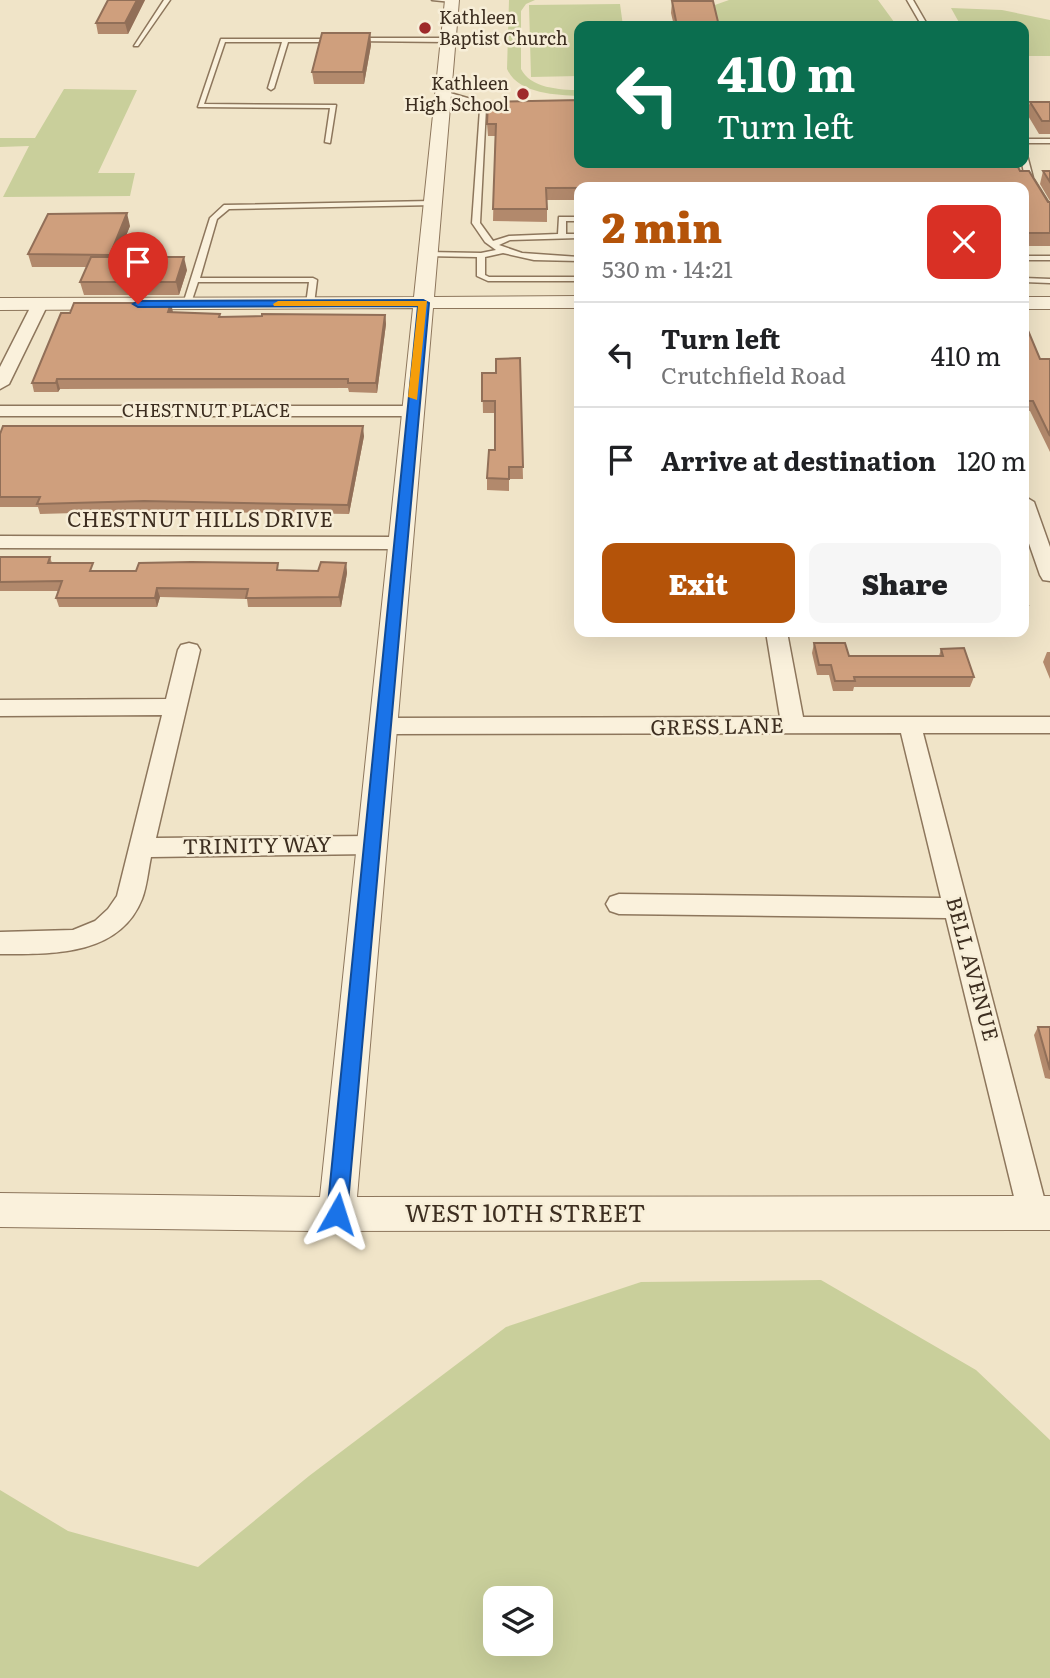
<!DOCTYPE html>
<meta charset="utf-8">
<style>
body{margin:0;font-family:Literata,serif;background:#f6f6f6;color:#202124;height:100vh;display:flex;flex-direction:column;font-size:26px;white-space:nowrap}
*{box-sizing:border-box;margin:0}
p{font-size:23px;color:#757577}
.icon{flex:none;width:38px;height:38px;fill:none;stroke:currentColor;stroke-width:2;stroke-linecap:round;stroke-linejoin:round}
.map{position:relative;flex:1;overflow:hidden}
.side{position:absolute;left:574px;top:182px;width:455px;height:455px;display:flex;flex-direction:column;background:#fff;border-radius:14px;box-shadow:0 7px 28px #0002}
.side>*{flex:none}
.banner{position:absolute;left:574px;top:21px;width:455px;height:147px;border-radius:14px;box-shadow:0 7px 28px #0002;background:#0b6e4f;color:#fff;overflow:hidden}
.buttons{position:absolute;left:483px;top:1586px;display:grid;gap:14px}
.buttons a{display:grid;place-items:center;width:70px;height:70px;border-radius:14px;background:#fff;box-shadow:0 7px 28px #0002;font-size:35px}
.pin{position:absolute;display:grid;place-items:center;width:60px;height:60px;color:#fff;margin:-72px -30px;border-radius:50% 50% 50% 0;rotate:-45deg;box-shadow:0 0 7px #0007}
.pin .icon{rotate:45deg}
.me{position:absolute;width:77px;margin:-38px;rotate:6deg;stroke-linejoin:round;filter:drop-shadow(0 0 5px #0008)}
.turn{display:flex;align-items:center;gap:24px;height:147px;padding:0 28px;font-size:32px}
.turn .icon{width:91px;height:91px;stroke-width:2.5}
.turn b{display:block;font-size:49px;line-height:60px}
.round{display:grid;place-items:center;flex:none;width:74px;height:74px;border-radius:14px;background:#f6f6f6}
.head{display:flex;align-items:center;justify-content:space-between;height:119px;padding:0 28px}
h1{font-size:42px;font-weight:800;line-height:52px;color:#b45309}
.primary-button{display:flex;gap:14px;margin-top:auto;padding:14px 28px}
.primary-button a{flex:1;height:80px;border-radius:14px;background:#b45309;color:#fff;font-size:28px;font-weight:800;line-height:80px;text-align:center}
.primary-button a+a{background:#f6f6f6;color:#202124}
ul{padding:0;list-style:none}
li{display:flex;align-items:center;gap:21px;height:105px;padding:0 28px;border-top:2px solid #e0e0e0}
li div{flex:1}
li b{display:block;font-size:26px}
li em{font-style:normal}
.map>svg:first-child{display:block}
</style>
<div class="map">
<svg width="1050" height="1678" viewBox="0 0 1050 1678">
<rect width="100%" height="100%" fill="#f0e4c8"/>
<path fill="#c9cf9b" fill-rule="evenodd" d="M509,0H535L526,4L521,11V69C530,88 560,90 579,90V96C556,95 518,94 507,69Z
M729,0H878L897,26H715L712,6Z
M620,4L623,26H579V76L531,77L529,5Z
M951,8L1002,10L1050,20V56H1024V26H961Z
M64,89L137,90L98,173H135L130,196L3,197L29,146L0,147V138H35Z
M821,1280L976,1370L1050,1440V1678H0V1490L68,1531L198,1567L309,1476L506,1327L641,1282ZM495,1598H541V1643H495Z"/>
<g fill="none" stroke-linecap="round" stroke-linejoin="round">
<g stroke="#8d765c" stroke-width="3">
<path id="service" d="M164,0H170L138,46H134Z
M432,0H455L452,2Z
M907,0H913L928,26H922Z
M354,38H448L451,40L448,42L352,41Z
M221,39H338L336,42H288L274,88L271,90L268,88L282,42H225L204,104L336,105L330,143L325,142L330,108L198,107Z
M443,91L471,99L486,108L480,223L493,241L509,236L558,234L559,217H579V221H566V234H579V238L510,240L499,245L522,253L579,257V261L534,260L503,253L485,257V275L489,277H579V281H488L477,276V257L424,256L423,254L427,252L481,253L496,250L485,242L472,223L480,109L467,101L441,94V92Z
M1024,106H1050V110H1024Z
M1024,139H1050V143H1024Z
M1024,153L1027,155L1033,178L1050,205V213H1047L1025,178L1022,163H1024Z
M432,201H435V205L229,209L217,219L200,278H313L317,280L314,304L310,306L306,304L309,282H198L190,306L183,304L210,218L224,205Z
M1024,256H1050V260H1024Z
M1024,278L1050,279V283L1024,282Z"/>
</g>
<g stroke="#8d765c" stroke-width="3">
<path id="minor" d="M40,299L48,304L9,384L0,389V367L32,304Z
M0,406H412L421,411L412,416H0Z
M1024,496L1034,502L1050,547V581L1043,580L1040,575L1024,529Z
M0,536L400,537L407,539L410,543L407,547L400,549L0,548Z
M766,632H787L803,717H1050V733H923L1048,1213L1044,1223L1033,1227L1022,1223L1018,1213L946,918L619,914L610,911L606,904L610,897L619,894L941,898L901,733L384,734L376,732L373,726L376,720L384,718L780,717Z
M189,643L197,645L200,650L156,838L373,836L382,838L385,845L382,852L373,854L151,857C148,871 147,886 142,899C119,957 50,954 0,954V932L73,930L95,921L108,909L117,896L162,715L0,716V700L166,699L178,650L181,645Z"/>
</g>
<g stroke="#8d765c" stroke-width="2">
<path id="tertiary" d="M445,0H459L434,297L579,296V308H433L357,1197L1050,1196V1230L313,1231L0,1227V1193L320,1197L413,308L0,310V298L414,297Z
M1024,297H1050V309H1024Z"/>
</g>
<use href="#service" fill="#faf1dc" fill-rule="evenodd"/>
<use href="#minor" fill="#faf1dc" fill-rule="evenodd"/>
<use href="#tertiary" fill="#faf1dc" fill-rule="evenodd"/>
</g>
<path fill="#b2896c" d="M108,0H145L128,34H98L96,23Z
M672,1L719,26H674L671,13Z
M370,33L371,45L364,84H314L312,72Z
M579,100L1020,171L1048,202H1050V246H1024V187H579V200H547V222L493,221L495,136H488L487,124Z
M1030,102H1050V134H1039L1027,114Z
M1043,171H1050V201L1040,184Z
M130,226L117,257L187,270L179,295H84L80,282L87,267H32L28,254Z
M173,312L220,314V317L385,315L386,324L377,393L349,392L348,388L60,389L58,392H34L32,383L70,313Z
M577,318H579V345H577Z
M1024,321L1040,359H1050V452L1030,411L1024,410Z
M520,358L523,479H509V491L487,490V478L495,450V413H483L482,373H496Z
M0,434L364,436L349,514L146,511L40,514L38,507H0Z
M0,557H50L52,563L95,571L280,570L318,571L346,563L347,573L341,607H248L247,599L160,597L157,607H59L56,598L58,591H0Z
M1024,594L1028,605L1025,615H1024Z
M814,643L849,656H939L941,649L974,677L970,687H854L853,691H833L829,675H817L812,653Z
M1047,652H1050V679L1043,662Z
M1038,1027H1050V1079L1045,1078L1034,1035Z"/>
<path fill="#916f58" d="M137,0H145L128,34L125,23Z
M370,33L371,45L364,84L363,72Z
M127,213L130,226L113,268L110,255Z
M184,257L187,270L179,295L176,282Z
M171,303L173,312H168Z
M385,315L386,324L377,393L376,383Z
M57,379L60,389L58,392L56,383Z
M363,426L364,436L349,514L348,505Z
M346,563L347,573L341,607L339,597Z
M157,588L160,597L157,607L155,598Z"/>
<path fill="#cf9f7d" stroke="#916f58" stroke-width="2" d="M108,0H137L125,23H96Z
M672,1H713L719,26H677Z
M322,33H370L363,72H312Z
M579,100V163H1016L1020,171H1029L1048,202H1050V233H1024V187L919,186L920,187L546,188L547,209H493L496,124H487L488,102Z
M1030,102H1050V121H1042Z
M1043,171H1050V182Z
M127,213L110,255L28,254L48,214Z
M91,257H184L176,282H80Z
M74,303H171L168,312L220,314L219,317L262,316V314L385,315L376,383H348V379H57L56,383H32L61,313H70Z
M577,318H579V336H577Z
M1024,321L1040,359H1050V436L1033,401H1027L1024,395Z
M520,358L523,467H509V479L487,478L489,450H495V401H482V373H496V359Z
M3,426H363L348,505L144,501L37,504L40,497H0V434Z
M0,557H50L48,563H93L90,571H136L139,563L191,562L278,563L277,570L318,571L321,562L346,563L339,597L246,598L248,589L157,588L155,598H56L62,581L0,582Z
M1024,594L1028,605H1024Z
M814,643H845L849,656H943L941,649L964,648L974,677H854L855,681H835L831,665H819Z
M1038,1027H1050V1070Z"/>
<path fill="#1a73e8" stroke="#114b97" stroke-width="2" d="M423,300L429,303L347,1214L344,1220L337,1223L330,1220L327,1214L418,306L138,307L133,304L138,301Z"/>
<path fill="#f59e0b" d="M278,301H427L417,400L408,397L418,306H274L273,304Z"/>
<g fill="#9e2a2b" stroke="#f7eed8" stroke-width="2.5">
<circle cx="425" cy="28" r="7"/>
<circle cx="523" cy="94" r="7"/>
</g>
<g text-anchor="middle" stroke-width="5" stroke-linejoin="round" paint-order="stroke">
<g font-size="18" fill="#3d2e20" stroke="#f7eed8" text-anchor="start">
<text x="439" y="24">Kathleen<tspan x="439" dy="21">Baptist Church</tspan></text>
<text x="509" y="90" text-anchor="end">Kathleen<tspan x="509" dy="21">High School</tspan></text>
</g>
<g font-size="18" fill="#3d2e20" stroke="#f7eed8">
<text x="206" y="417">CHESTNUT PLACE</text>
</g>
<g font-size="21" fill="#3d2e20" stroke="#f7eed8">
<text x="200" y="527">CHESTNUT HILLS DRIVE</text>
<text transform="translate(717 727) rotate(-1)" y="7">GRESS LANE</text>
<text transform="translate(257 846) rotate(-1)" y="7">TRINITY WAY</text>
<text transform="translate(972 969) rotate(75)" y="7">BELL AVENUE</text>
</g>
<g font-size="24" fill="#3d2e20" stroke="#f7eed8">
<text x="525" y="1222">WEST 10TH STREET</text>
</g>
</g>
</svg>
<div class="buttons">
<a><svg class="icon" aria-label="layers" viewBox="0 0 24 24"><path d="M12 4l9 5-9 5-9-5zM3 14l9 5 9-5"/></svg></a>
</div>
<div class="pin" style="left:138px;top:304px;background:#d93025"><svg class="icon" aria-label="arrive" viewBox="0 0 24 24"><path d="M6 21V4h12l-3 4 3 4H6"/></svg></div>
<svg class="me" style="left:337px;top:1214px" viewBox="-20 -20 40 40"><path d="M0-17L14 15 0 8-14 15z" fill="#1a73e8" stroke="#fff" stroke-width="4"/></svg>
<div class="banner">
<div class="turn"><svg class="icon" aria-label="left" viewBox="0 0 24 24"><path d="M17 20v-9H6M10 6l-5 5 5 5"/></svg><div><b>410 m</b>Turn left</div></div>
</div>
<section class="side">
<div class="head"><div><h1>2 min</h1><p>530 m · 14:21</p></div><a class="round" style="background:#d93025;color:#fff"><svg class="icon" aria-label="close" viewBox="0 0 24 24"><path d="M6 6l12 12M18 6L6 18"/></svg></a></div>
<ul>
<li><svg class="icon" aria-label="left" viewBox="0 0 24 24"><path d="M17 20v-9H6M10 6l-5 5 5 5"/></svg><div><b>Turn left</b><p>Crutchfield Road</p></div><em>410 m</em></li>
<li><svg class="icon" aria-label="arrive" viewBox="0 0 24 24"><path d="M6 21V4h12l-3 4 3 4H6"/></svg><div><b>Arrive at destination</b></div><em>120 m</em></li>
</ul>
<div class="primary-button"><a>Exit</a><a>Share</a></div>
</section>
</div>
